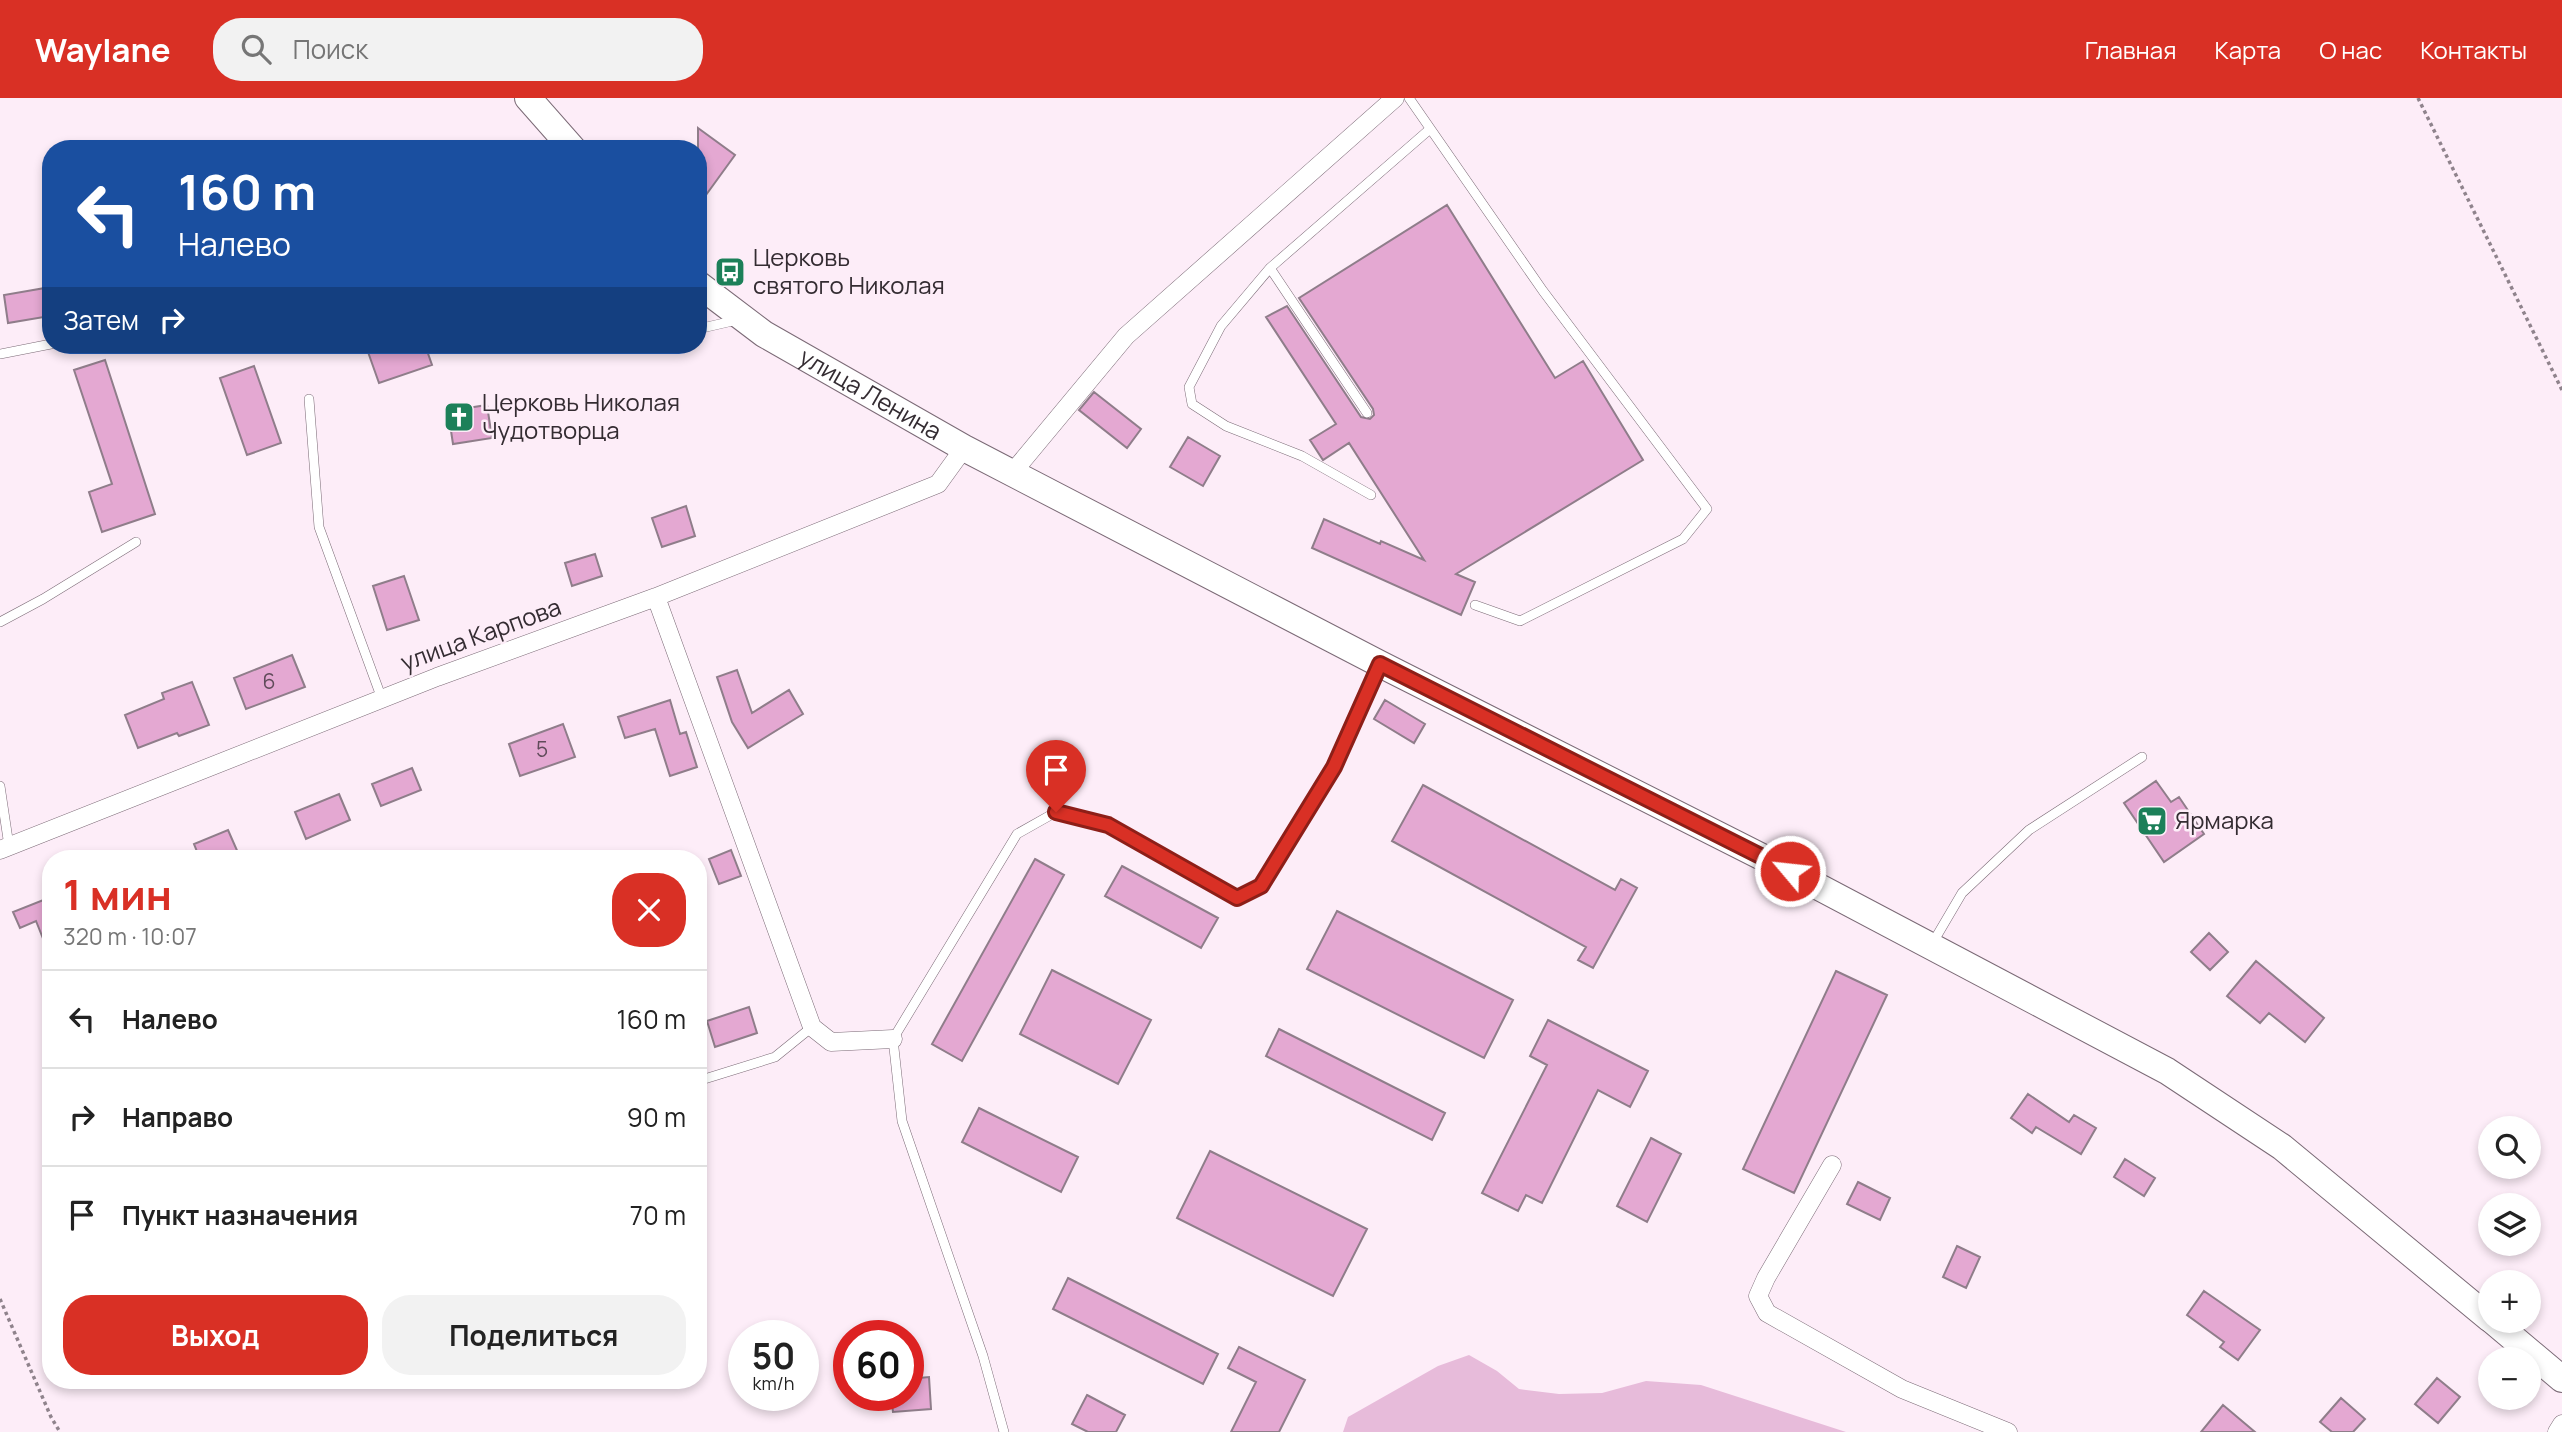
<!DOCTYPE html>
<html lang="ru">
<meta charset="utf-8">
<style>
body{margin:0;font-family:Manrope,sans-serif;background:#f2f2f2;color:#222;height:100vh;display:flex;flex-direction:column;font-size:26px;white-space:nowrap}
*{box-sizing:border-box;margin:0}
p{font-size:23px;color:#767676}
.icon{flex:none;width:38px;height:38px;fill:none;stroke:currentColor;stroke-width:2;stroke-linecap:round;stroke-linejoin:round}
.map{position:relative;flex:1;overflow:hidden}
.drawer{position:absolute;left:42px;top:752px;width:665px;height:539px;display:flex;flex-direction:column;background:#fff;border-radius:28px;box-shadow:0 4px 10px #0003}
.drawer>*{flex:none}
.guide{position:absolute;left:42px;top:42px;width:665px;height:214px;border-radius:28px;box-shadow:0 4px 10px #0003;background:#1a4fa0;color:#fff;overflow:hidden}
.fabs{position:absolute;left:2478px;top:1018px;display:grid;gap:14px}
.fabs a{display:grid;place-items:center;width:63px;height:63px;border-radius:50%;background:#fff;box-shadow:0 4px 10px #0003;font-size:35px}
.speed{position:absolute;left:728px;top:1222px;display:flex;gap:14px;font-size:35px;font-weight:700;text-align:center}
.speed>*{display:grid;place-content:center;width:91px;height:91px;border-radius:50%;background:#fff;box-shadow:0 4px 10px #0003;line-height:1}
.speed small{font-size:18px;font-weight:400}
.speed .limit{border:10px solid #d22;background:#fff;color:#111}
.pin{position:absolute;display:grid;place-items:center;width:60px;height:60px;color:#fff;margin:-72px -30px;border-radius:50% 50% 50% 0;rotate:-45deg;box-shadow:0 0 7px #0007}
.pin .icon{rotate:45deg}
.me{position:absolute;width:77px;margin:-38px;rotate:298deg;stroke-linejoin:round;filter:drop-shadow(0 0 5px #0008)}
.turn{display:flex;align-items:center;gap:24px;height:147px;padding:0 21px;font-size:32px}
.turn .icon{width:91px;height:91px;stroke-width:2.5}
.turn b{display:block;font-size:49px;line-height:60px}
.then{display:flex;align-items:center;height:66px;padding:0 21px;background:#0003;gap:14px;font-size:26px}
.round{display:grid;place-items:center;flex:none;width:74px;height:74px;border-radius:28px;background:#f2f2f2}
.head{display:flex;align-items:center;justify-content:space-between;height:119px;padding:0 21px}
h1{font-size:42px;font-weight:700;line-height:52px;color:#d93025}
.action{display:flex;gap:14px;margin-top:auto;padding:14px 21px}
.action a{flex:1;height:80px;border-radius:28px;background:#d93025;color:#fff;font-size:28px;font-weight:700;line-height:80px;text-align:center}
.action a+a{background:#f2f2f2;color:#222}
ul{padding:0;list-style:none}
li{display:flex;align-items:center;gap:21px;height:98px;padding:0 21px;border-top:2px solid #e0e0e0}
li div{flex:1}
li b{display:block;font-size:26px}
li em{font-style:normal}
header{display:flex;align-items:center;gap:42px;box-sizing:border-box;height:98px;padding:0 35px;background:#d93025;color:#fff}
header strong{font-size:33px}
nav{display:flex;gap:38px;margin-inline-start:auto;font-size:24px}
.search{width:490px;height:63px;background:#f2f2f2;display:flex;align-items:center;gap:18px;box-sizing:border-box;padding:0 24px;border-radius:28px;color:#767676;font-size:26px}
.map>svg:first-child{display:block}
</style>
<header>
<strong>Waylane</strong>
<div class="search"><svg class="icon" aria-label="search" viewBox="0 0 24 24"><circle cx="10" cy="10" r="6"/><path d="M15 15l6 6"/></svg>Поиск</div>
<nav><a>Главная</a><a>Карта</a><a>О нас</a><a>Контакты</a></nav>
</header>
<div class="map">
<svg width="2562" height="1334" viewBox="0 0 2562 1334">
<rect width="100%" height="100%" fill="#fdedf8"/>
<path fill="#e7bbda" d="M1469,1257L1497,1273L1519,1291L1559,1296L1602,1295L1646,1283L1701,1287L1846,1334H1343L1348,1319L1438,1268Z"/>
<path fill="#e4a8d2" stroke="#8f7d8a" stroke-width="2" d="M698,30L735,57L698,108Z
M1447,107L1555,280L1583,263L1643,362L1456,476L1475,484L1461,517L1312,450L1324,421L1380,446L1381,443L1424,462L1349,345L1323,362L1310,342L1336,326L1266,219L1287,208L1361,319L1370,321L1374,317L1373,311L1299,200Z
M45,190L50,218L8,225L4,197Z
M390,247H425L432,267L379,285L368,254Z
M105,262L155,416L102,434L89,394L112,386L74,272Z
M254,268L281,345L247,357L220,280Z
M1094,294L1141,331L1127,350L1079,312Z
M487,307L492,340L453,346L448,313Z
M1188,339L1220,358L1203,388L1170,369Z
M686,408L695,438L662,449L652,420Z
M595,456L602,478L572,488L565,465Z
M404,478L419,522L387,532L373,488Z
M292,557L305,589L246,611L234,580Z
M737,572L752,615L789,592L803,616L748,650L732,624L717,579Z
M192,584L209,627L179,638L177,635L138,650L125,617L164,601L162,595Z
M670,602L680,636L686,634L697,669L670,678L655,631L625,640L618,619Z
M1385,602L1425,626L1414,645L1374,621Z
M563,626L575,659L520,678L509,646Z
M412,670L421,692L381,708L372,686Z
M2156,683L2171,704L2179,699L2204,736L2164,764L2124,705Z
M1423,687L1615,792L1621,781L1637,790L1593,870L1578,862L1586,849L1392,743Z
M339,696L350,722L306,741L295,714Z
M228,732L239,757L229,761H200L194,746Z
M731,752L741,778L719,786L709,761Z
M1035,761L1064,777L962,963L932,946Z
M1122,768L1218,820L1201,850L1105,798Z
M51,799V858H50L36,823L20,830L13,814Z
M1337,813L1513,902L1484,960L1307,871Z
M2209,835L2228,854L2210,872L2191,854Z
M2256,863L2324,920L2305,944L2269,915L2260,925L2227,898Z
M1052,872L1151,922L1118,986L1020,936Z
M1836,873L1887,897L1794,1095L1743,1071Z
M749,909L757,935L715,949L707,923Z
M1548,922L1648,973L1630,1009L1598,992L1542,1105L1526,1097L1518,1113L1482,1095L1547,967L1530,958Z
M1279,931L1445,1015L1432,1042L1266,958Z
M2028,996L2069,1024L2074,1017L2096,1030L2081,1056L2036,1029L2032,1035L2011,1020Z
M979,1010L1078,1059L1061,1094L962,1044Z
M1651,1040L1681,1056L1647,1124L1617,1108Z
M1210,1053L1367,1131L1333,1198L1177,1120Z
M2125,1061L2155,1080L2144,1098L2114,1079Z
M1858,1084L1890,1100L1880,1122L1847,1106Z
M1957,1148L1980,1159L1966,1190L1943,1179Z
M1068,1180L1218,1256L1203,1286L1053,1211Z
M2204,1193L2260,1232L2238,1262L2220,1249L2224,1244L2187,1217Z
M1239,1249L1305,1282L1279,1334H1231L1256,1284L1228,1270Z
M929,1279L931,1311L893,1314L891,1297H908V1281Z
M2437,1280L2460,1299L2438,1325L2415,1306Z
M1087,1297L1125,1317L1116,1334H1088L1072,1326Z
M2341,1300L2365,1321L2353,1334H2332L2320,1324Z
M2223,1307L2255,1334H2201Z"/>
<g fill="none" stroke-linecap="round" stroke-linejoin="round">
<g stroke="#7b6a76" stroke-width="10">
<path id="lane" d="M1409,0L1543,193L1707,411L1683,441L1520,523L1475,507
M1270,170L1367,315
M698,231L737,222
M0,256L51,246
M309,301L319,429L382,601
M1371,397L1302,358L1226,328L1192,306L1189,289L1221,228L1270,170L1430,31
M0,524L43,501L136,444
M0,688L9,748
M1932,846L1962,795L2029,732L2142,659
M698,983L775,959L812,929
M1004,1334L983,1258L902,1023L893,941L1017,736L1056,714L1108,728L1237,800L1261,788L1334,669L1379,568"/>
</g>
<g stroke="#7b6a76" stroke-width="19">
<path id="street" d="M1013,374L1126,238L1395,0
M656,499L812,929L831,944L893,941
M0,752L437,579L656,499L938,386L964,350
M1832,1067L1766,1180L1758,1198L1767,1215L1902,1291L2008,1334
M2557,1334L2562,1326"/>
</g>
<g stroke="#7b6a76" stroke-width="28">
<g id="primary">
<path d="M528,0L573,51"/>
<path id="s1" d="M698,186L764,236L964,350L1380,566L1766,761L2167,973L2282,1049L2490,1221"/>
<path d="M2493,1223L2562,1281"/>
</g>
</g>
<path stroke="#8f838c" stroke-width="3.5" stroke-dasharray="3.5 3.5" stroke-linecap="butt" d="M2418,0L2562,292
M0,1201L51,1319L60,1334"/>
<use href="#lane" stroke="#fff" stroke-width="9"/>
<use href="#street" stroke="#fff" stroke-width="18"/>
<use href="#primary" stroke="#fff" stroke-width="26"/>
</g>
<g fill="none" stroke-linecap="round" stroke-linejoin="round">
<g stroke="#8d1f18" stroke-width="18">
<path id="route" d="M1056,714L1108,727L1237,800L1261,788L1334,669L1380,566L1790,773"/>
</g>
<use href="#route" stroke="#d93025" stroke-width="12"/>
</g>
<defs>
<g id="bus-square" transform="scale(1.575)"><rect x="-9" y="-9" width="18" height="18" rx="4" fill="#1c8059" stroke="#fdedf8"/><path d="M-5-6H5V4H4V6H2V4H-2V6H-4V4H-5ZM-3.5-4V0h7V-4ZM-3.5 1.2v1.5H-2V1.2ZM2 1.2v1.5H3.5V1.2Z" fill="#fff"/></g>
<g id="church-square" transform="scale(1.575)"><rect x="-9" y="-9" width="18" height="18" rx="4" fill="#1c8059" stroke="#fdedf8"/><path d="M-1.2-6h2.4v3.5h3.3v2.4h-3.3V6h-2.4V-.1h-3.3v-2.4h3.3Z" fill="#fff"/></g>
<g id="supermarket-square" transform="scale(1.575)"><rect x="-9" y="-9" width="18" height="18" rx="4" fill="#1c8059" stroke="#fdedf8"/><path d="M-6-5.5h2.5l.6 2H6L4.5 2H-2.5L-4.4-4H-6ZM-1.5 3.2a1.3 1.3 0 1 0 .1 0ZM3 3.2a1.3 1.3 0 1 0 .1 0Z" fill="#fff"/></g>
</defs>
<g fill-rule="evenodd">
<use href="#bus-square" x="730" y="174"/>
<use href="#church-square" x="459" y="319"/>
<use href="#supermarket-square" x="2152" y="723"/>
</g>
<g text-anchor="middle" stroke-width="5" stroke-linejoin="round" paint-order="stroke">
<g font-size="21" fill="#604b5a">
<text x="269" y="591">6</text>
<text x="542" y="659">5</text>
</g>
<g font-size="24" fill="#342c32" stroke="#fdedf8" text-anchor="start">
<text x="753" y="168">Церковь<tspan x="753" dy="28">святого Николая</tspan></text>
<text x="482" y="313">Церковь Николая<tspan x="482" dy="28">Чудотворца</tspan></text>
<text x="2175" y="731">Ярмарка</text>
</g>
<g font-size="24" fill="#342c32" stroke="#fdedf8">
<text dy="8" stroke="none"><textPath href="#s1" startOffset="205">улица Ленина</textPath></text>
<text transform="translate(481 537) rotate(-20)" y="8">улица Карпова</text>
</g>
</g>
</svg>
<div class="fabs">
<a><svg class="icon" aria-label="search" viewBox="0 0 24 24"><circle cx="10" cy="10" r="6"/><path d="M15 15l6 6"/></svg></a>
<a><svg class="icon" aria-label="layers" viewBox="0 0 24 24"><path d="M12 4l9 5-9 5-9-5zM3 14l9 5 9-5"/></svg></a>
<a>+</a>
<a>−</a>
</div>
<div class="speed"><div>50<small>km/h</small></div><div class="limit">60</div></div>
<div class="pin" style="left:1056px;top:714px;background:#d93025"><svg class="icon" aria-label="arrive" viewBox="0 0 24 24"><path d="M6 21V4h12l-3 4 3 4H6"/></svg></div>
<svg class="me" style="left:1790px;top:773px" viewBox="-20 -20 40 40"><circle r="17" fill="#d93025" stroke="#fff" stroke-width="3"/><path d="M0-11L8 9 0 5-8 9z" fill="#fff"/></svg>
<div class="guide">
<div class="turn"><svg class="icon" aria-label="left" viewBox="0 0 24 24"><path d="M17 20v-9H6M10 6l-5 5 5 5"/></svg><div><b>160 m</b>Налево</div></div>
<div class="then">Затем<svg class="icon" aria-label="right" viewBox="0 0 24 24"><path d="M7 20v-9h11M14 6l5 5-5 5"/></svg></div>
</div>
<section class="drawer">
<div class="head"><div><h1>1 мин</h1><p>320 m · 10:07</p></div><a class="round" style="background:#d93025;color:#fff"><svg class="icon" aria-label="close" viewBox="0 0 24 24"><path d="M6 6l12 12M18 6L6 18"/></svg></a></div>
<ul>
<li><svg class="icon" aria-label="left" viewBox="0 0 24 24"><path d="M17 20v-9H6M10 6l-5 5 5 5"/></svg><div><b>Налево</b></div><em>160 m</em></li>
<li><svg class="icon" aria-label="right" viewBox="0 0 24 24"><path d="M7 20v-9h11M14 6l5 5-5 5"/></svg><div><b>Направо</b></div><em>90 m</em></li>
<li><svg class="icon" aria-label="arrive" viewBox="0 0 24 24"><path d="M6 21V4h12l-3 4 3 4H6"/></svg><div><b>Пункт назначения</b></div><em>70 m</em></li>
</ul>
<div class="action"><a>Выход</a><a>Поделиться</a></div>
</section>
</div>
